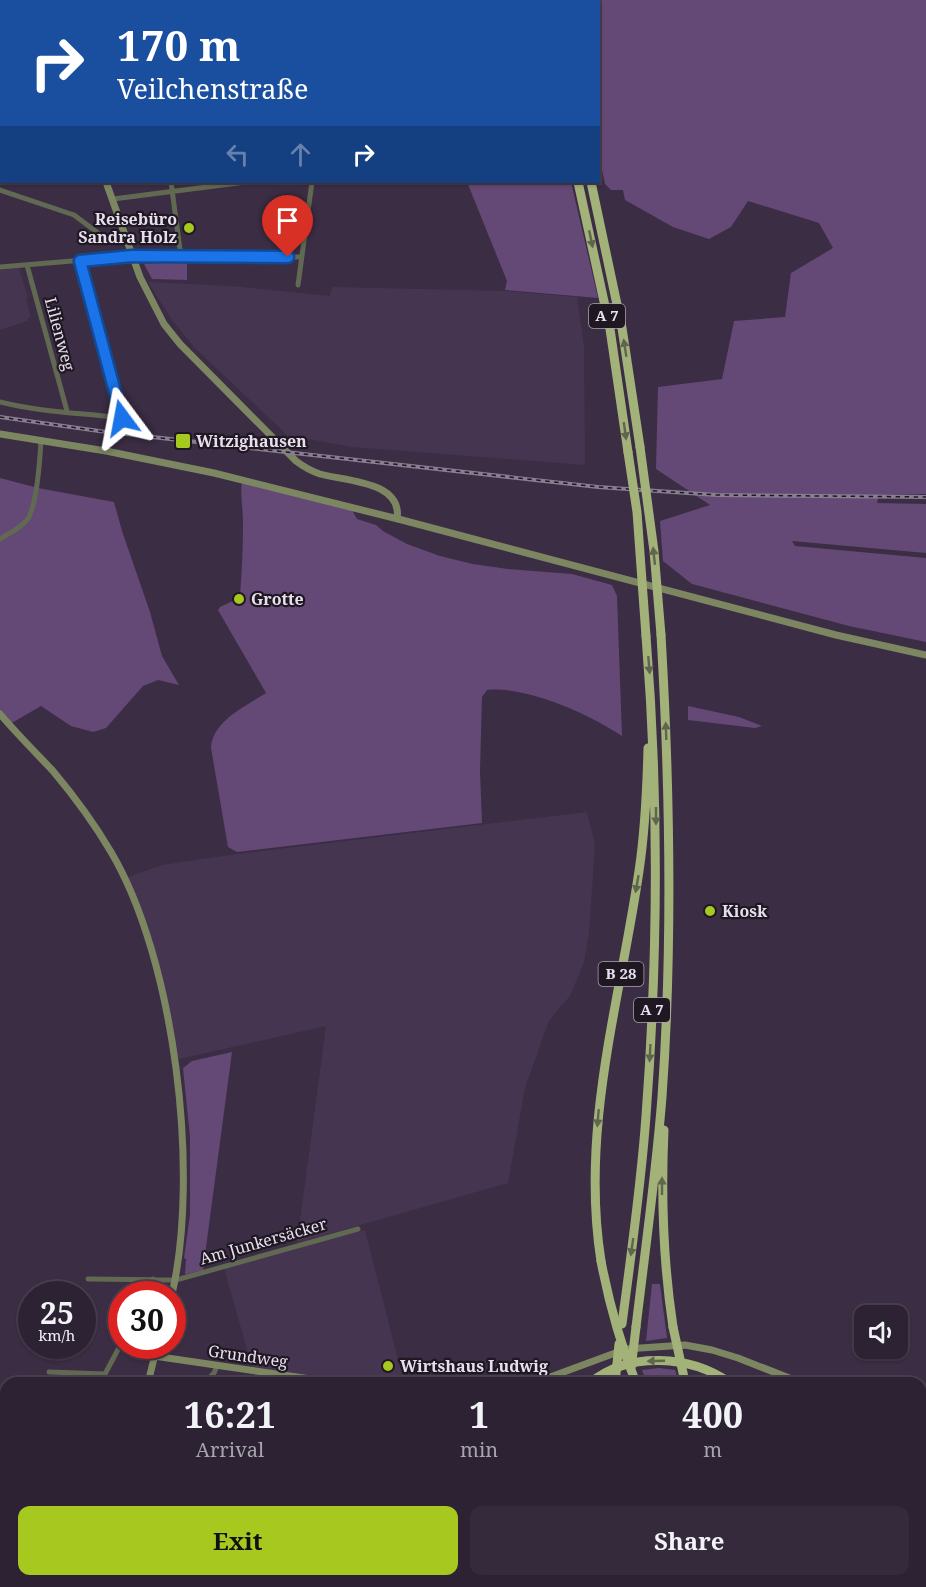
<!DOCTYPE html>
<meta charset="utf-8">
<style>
body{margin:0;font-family:"Noto Serif",serif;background:#342a3b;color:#f1f3f6;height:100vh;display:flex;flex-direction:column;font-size:22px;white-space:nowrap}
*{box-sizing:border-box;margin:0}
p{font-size:20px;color:#a6a4ac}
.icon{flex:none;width:33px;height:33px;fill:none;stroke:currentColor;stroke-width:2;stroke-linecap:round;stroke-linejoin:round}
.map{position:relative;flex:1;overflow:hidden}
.sheet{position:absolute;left:0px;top:1377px;width:927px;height:210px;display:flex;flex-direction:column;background:#2c2233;border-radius:18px 18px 0 0;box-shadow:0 2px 4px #0004,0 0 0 2px #483f4e}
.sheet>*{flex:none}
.banner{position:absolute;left:0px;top:0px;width:600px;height:183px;box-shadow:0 2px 4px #0004,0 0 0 2px #483f4e;background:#1a4fa0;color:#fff;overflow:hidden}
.controls{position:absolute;left:854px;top:1305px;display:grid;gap:12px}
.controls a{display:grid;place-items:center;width:54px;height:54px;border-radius:12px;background:#2c2233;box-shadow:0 2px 4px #0004,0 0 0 2px #483f4e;font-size:30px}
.speed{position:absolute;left:18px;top:1281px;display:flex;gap:12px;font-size:30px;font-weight:700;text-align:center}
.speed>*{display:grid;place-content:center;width:78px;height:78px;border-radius:50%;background:#2c2233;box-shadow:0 2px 4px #0004,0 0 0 2px #483f4e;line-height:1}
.speed small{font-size:15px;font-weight:400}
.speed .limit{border:9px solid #d22;background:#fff;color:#111}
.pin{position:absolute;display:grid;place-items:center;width:51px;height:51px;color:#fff;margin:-62px -26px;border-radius:50% 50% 50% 0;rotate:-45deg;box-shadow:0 0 6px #0007}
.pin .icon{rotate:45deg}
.me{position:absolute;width:66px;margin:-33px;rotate:347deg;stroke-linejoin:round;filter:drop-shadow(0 0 4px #0008)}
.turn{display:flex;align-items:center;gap:21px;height:126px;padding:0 18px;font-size:27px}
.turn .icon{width:78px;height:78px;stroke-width:2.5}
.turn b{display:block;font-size:42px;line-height:51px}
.lanes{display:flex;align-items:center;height:57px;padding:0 18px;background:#0003;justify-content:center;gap:30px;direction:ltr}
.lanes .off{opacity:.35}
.eta{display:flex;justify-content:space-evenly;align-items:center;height:102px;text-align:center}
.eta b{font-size:36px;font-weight:700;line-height:42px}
.action{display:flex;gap:12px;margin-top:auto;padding:12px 18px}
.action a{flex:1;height:69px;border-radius:12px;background:#a7c81f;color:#111;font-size:24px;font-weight:700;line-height:69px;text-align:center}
.action a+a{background:#342a3b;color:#f1f3f6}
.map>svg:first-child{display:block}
</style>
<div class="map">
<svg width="926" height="1587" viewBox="0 0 926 1587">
<rect width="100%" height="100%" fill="#3b2d44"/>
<path fill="#463551" d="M19,268L28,298L26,299L31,317L27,318L28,321L0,330V270Z
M148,282L231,286L330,296L332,287L505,291L577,297L584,347L585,465L352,447L287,435L195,348L172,320Z
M587,812L595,845L589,933L584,962L570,996L554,1014L548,1023L525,1088L508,1183L297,1243L326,1026L175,1060L166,1002L126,878L162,865L230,855Z
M365,1230L404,1383H280L255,1377L223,1265Z"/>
<path fill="#644875" d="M383,0H522V1H383Z
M562,0H926V494L879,495L877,503L926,504V553L792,541L795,546L926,558V642L849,626L692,584L663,561L660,521L710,505L656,469L658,387L722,379L734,321L785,317L791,273L833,248L819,223L748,201L731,227L709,239L673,227L625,200L623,190H611L605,184L599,156L598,2Z
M467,182H571L598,298L505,290L507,281Z
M187,261V280L152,279L144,264Z
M0,478L38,488L114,502L122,531L150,612L162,656L179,685L158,680L143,686L106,728L93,732L71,726L41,706L10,724L0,713Z
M242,480L351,508L357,519L376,525L383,531L407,544L440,556L473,564L508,569L572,574L612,585L617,596L622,736C589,714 528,686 487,690L482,697L480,771L482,823L237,852L228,847L211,748C212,721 246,706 266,693L218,610L220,607L237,599L240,595C242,571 243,547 243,523C243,508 240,495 242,480Z
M688,706L739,717L762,726L755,728L688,720Z
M232,1052L203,1270L187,1274H185L186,1259L184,1258L190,1215V1137L183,1068L192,1061Z
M652,1284H660L667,1338L646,1341Z
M659,1368L675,1370L679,1383H647L642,1370Z
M187,1581H409L408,1587H187Z
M610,1581H649L638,1587H609Z"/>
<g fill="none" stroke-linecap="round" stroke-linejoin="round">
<path stroke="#626952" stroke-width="5" d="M0,95L2,94
M171,182L181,257
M0,190L74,215L102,236
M113,199L246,182
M27,265L67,411
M0,267L132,256L302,257
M298,285L312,182
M0,402C40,412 81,413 121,418L80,261
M0,539C9,533 21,528 27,520C37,507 40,458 41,441
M88,1279L176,1280L358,1229
M146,1294L153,1279
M49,1372L105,1374
M104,1383L105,1374L122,1342
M204,1383L214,1373L217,1366
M0,1489L6,1490
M0,1519L6,1499
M0,1547L6,1556
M0,1569H6
M30,1587L36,1581"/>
<path stroke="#7c8762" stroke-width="7" d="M67,0V2
M106,182L140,277L164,324L180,344L296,461C304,467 311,471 320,474C345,481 403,481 397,519
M0,434L106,451L214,473L402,520L836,635L926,655
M0,714C17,734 35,752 53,771C74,796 94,823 111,852C175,960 200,1173 172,1294
M154,1356L338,1383
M148,1383L157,1346
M534,1383L626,1349L685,1345L712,1350L738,1358L802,1383
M921,1420L926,1421
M104,1587L105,1581"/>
<path stroke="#a2b278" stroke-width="9" d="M531,0L532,2
M544,0L545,2
M578,182L610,329L628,452
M591,182L622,328L640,447
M664,1130C661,1196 663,1261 673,1327
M601,1261C580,1129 620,1001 639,871C645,831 647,789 648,748
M622,1324C631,1255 641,1186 646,1116C658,956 659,796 646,636
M636,1327C645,1251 656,1174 662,1097C673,943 670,789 661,635
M590,1383C629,1351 691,1355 730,1383
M570,1581V1587
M736,1581L752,1587
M770,1581L775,1587
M789,1581L795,1587
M828,1581L831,1587
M584,1587L585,1581
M597,1587L598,1581
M655,1587L672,1581"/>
<g stroke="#897e91" stroke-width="4">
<path id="rail" d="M0,417L99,431L598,487L717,495L926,497"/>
</g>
<use href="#rail" stroke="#1f1823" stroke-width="1.5" stroke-dasharray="4.5" stroke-linecap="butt"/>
<path stroke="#a2b278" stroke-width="9" d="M640,447L654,551L661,635
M628,452L637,512L646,636
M601,1261C609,1303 620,1343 636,1383
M673,1327L685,1382
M631,1369L636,1327
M615,1383L619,1344"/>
</g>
<defs><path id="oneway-solid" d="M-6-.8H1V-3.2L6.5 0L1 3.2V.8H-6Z" transform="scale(1.5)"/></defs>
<g fill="#60654e">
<use href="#oneway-solid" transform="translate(591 239) rotate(78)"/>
<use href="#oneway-solid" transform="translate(625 348) rotate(-99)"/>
<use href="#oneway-solid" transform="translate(625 431) rotate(82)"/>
<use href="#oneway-solid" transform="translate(654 556) rotate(-96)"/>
<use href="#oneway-solid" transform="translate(649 665) rotate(85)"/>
<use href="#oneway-solid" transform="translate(666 731) rotate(-92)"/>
<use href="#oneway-solid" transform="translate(656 816) rotate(90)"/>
<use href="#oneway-solid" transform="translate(637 884) rotate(100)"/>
<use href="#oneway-solid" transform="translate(650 1053) rotate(93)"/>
<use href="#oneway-solid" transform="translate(598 1118) rotate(95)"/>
<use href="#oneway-solid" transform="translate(662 1186) rotate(-90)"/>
<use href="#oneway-solid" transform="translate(632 1247) rotate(98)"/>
<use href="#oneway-solid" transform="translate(656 1361) rotate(178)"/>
</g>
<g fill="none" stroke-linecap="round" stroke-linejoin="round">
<g stroke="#114b97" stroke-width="15">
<path id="route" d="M122,418L80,261L132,256L288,257"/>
</g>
<use href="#route" stroke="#1a73e8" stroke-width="10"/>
</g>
<g fill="#a7c81f" stroke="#1f1823" stroke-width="2">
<circle cx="189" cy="228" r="6"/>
<rect x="175" y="433" width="16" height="16" rx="3"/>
<circle cx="239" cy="599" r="6"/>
<circle cx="710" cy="911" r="6"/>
<circle cx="388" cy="1366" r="6"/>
</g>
<g text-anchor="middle" stroke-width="4.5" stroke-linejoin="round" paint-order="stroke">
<g fill="#1f1823" stroke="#aba3b0" stroke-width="1.5">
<rect x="589" y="304" width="36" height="24" rx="4.5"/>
<rect x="598.5" y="962" width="45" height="24" rx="4.5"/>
<rect x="634" y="998" width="36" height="24" rx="4.5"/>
</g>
<g font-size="15" font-weight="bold" fill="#e7dfed">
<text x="607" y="321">A 7</text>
<text x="621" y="979">B 28</text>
<text x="652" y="1015">A 7</text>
</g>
<g font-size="16" font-weight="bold" fill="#e7dfed" stroke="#1f1823" text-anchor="start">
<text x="177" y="225" text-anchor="end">Reisebüro<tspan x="177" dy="18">Sandra Holz</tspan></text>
<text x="196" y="447">Witzighausen</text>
<text x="251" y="605">Grotte</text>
<text x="722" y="917">Kiosk</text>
<text x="400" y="1372">Wirtshaus Ludwig</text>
</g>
<g font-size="16" fill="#e7dfed" stroke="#1f1823">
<text transform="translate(60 334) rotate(75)" y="6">Lilienweg</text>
<text transform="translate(263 1241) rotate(-16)" y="6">Am Junkersäcker</text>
<text transform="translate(248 1356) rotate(8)" y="6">Grundweg</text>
</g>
</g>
</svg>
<div class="controls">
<a><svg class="icon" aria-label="sound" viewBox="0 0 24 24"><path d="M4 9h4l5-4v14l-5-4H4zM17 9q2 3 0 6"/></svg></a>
</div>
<div class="speed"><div>25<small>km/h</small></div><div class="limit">30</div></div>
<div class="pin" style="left:288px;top:257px;background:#d93025"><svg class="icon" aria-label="arrive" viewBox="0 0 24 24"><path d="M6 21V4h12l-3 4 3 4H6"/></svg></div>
<svg class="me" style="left:122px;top:418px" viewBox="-20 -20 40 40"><path d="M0-17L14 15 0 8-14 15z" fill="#1a73e8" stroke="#fff" stroke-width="4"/></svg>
<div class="banner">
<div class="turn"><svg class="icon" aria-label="right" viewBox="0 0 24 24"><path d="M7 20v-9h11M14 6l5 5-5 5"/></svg><div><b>170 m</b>Veilchenstraße</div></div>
<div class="lanes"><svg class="icon off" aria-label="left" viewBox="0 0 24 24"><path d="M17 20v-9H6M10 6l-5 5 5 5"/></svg><svg class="icon off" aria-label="ahead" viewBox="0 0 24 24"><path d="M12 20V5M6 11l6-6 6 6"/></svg><svg class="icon" aria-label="right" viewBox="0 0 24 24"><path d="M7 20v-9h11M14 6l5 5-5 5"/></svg></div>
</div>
<section class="sheet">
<div class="eta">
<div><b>16:21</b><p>Arrival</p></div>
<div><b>1</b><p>min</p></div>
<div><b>400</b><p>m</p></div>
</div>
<div class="action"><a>Exit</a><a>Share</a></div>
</section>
</div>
